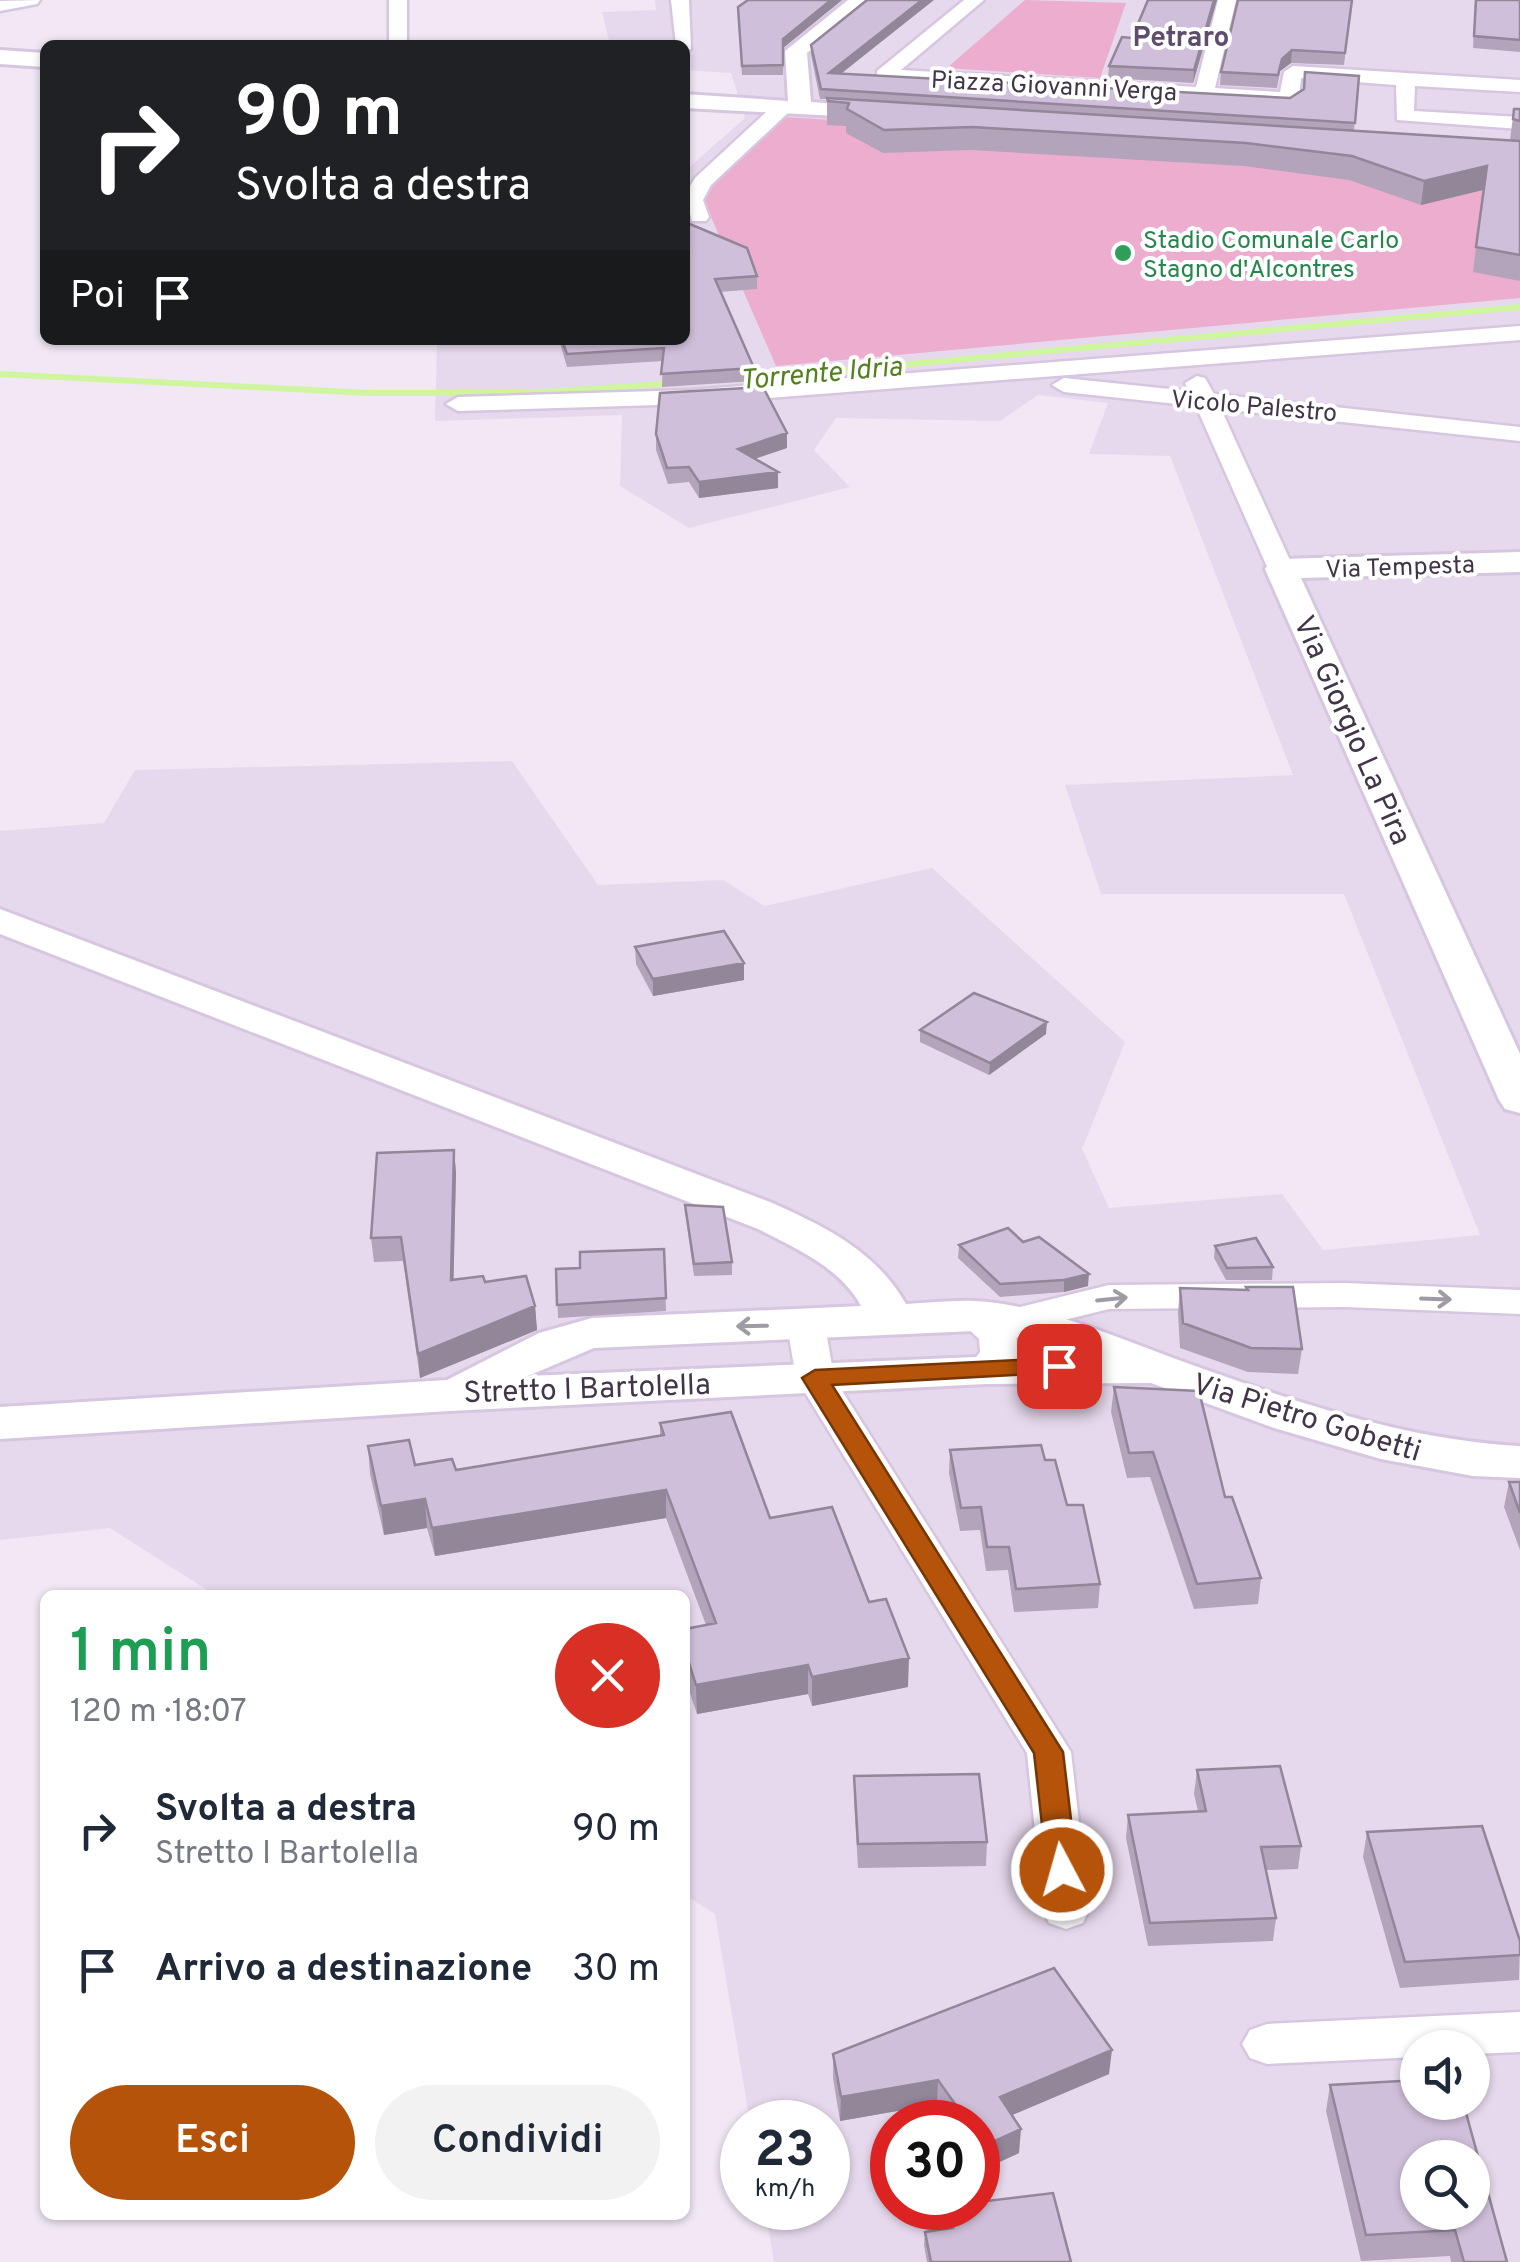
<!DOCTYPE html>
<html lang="it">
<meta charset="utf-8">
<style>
body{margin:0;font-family:Overpass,sans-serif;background:#f2f2f3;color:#1f2937;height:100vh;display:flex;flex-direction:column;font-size:38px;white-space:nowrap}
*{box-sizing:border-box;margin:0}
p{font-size:32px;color:#747a83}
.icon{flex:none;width:55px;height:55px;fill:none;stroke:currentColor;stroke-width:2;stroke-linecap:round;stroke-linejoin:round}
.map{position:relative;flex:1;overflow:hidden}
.details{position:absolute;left:40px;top:1590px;width:650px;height:630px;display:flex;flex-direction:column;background:#fff;border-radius:15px;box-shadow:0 2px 8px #0004}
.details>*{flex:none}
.guide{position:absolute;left:40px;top:40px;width:650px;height:305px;border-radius:15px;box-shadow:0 2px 8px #0004;background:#202124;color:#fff;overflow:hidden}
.tools{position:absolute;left:1400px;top:2030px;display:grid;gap:20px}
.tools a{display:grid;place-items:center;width:90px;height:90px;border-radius:50%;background:#fff;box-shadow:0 2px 8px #0004;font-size:50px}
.speed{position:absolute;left:720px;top:2100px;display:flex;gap:20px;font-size:50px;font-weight:700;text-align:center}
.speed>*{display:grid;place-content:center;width:130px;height:130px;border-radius:50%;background:#fff;box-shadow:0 2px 8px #0004;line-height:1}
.speed small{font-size:25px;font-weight:400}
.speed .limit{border:15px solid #d22;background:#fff;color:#111}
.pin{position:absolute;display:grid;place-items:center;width:85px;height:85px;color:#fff;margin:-42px;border-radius:20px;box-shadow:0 5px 15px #0006}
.me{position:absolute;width:110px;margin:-55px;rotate:354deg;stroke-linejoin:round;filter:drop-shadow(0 0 8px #0008)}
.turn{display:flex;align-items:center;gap:35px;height:210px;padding:0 30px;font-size:45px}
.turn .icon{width:130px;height:130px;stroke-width:2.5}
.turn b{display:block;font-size:70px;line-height:85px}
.then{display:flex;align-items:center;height:95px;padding:0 30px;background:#0003;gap:20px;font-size:38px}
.round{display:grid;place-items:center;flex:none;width:105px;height:105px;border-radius:52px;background:#f2f2f3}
.summary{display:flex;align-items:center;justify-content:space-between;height:170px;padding:0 30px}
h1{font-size:60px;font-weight:600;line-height:75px;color:#1e9e55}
.cta{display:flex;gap:20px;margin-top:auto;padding:20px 30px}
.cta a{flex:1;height:115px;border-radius:60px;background:#b45309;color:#fff;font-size:40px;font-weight:600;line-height:115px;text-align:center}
.cta a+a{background:#f2f2f3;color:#1f2937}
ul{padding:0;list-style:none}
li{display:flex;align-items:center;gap:30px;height:140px;padding:0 30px}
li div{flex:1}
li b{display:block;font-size:38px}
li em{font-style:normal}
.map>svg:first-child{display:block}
</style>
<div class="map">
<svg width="1520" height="2262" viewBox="0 0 1520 2262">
<rect width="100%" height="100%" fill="#f1e7f5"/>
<path fill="#e7d9ed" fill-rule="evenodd" d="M655,0H1520V2262H774L765,2208H828V2122H750L715,1914L685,1895V1595H215L110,1528L0,1540V831L104,823L135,770L512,761L598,885L723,880L765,906L932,868L1125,1042L1082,1149L1109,1208L1282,1194L1323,1250L1480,1235L1344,894H1101L1065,785L1293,775L1170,456L1089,454L1108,403L1038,395L1000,421L836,418L814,450L850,487L689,528L620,486L622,415L435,421L437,340H685V171L745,118L731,73L685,70V45H610L602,12L656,10ZM1418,2048H1472V2102H1418ZM892,2122H978V2208H892ZM1418,2158H1472V2212H1418Z"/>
<path fill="#ecadce" d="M1025,0L1126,3L1100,78L947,68Z
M784,117L1520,162V298L776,366L704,201L712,184Z"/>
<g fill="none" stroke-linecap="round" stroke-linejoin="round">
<path fill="#d0f59f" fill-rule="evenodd" d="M1520,304V310L739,383L734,380L739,377Z
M0,371L370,390H527L678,380L683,383L678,386L527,396H370L0,377Z"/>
<g stroke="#d7c6df" stroke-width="5">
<path id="minor" d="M40,0L37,4L0,11V1Z
M389,0H407V45H389Z
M671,0H689L691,49L685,50V45H676Z
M964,0H984L901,70L1196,87L1218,0H1236L1215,88L1280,92L1284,72L1293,66L1520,80V92L1415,86L1414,111L1520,117V129L1397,120L1396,85L1301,78L1299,98L1289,104L877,79V71Z
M783,101L793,107L790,111L711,185L703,200L709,217L706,221H692L685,195L695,178L776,103Z
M1520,326V340L691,404L458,411L446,404L458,397L691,390Z
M1197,376L1205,378L1214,394L1520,427V441L1221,409L1294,569L1281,577L1268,569L1196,406L1064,392L1052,385L1064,378L1189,391L1185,383Z
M1345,1283L1520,1290V1314L1345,1307L1109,1309L1016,1332L1018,1354C1006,1373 996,1384 972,1378L967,1369L980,1352L979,1339L955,1316L961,1307L974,1304L1000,1317L1004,1311L1109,1285Z
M806,1313L819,1316L825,1325L834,1378L1071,1752L1089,1910L1083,1923L1066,1929L1049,1923L1043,1910L1027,1753L796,1378L787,1325L793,1316Z
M1520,2012V2052L1472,2054V2048H1418V2057L1267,2064L1250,2058L1242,2044L1250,2030L1267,2024Z"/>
</g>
<g stroke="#d7c6df" stroke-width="6">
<path id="tertiary" d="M848,0H872L807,53L811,102L886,107L894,109L898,114L894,119L685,108V94L788,101L785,51Z
M0,50L45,53V67L0,64Z
M1520,552V572L1301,578L1520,1054V1113L1505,1109L1499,1100L1265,569L1270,562L1281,559Z
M0,909L770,1202C824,1226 876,1251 906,1304C928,1303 952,1300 975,1301C1043,1305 1110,1335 1173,1358C1288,1399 1397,1439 1520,1446V1478L1473,1476L1381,1459L1274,1428L1151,1383L986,1384L449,1411L0,1439V1407L447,1380L539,1333L592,1318L861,1306C841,1268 795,1248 758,1229L0,934ZM974,1331L1022,1338L1070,1353L528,1376L594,1348Z"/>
</g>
<use href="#minor" fill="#fff" fill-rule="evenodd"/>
<use href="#tertiary" fill="#fff" fill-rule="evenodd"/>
</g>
<path fill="#b3a4bb" d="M748,0H842L783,48V75H742L738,17Z
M1217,0L1193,83L1108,78L1109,66L1132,38Z
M1352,0L1344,65L1291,63L1280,71L1277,88L1220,85L1221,72Z
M1475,0H1520V52L1473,48Z
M932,1L841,74L1290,98L1359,76L1354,130L1510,140L1514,109H1520V281L1473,272L1483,190L1421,205L1349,180L1244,166L971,150L883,153L846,133V126L827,125V99H820L811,55V45Z
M685,222L757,276V289L720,292L754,368V381L662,387L663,361L567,367L559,340H685Z
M656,434L787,448L755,459L778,488L699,498L689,482L668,484L656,450Z
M635,947L744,963V980L653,996L636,964Z
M920,1030L1046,1034L989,1075L920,1042Z
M454,1150L456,1173L453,1280L485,1282L535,1306L537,1330L420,1378L403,1261L374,1262L371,1238Z
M685,1205L732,1262V1275L694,1276L686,1218Z
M1023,1242L1088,1286L1064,1292L1000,1297L958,1258L959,1245Z
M1215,1246L1273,1267L1272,1280H1226L1214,1258Z
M664,1249L666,1311L558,1318L556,1269L580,1268Z
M1246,1287L1302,1349L1298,1374L1248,1372L1180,1348L1178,1313L1180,1288L1245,1290Z
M1114,1387L1225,1497L1261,1578L1258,1604L1194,1609L1150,1477L1127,1478L1111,1412Z
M660,1423L869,1602L908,1687L812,1706L808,1694L697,1714L685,1678V1629L706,1625L666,1518L435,1556L427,1528L384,1535L370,1474L368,1446L415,1465L456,1470L660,1436Z
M950,1450L1045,1460L1067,1505L1100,1584L1098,1608L1014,1612L1008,1570L986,1571L980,1530L960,1531L949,1473Z
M1509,1482H1520V1550L1504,1507Z
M1197,1770L1301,1846L1298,1869L1266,1870L1276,1918L1273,1941L1148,1946L1126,1838L1128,1815L1198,1811L1194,1794Z
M854,1776L987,1842L986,1866L858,1868L854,1800Z
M1367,1832L1520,1941L1519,1980L1400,1988L1363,1857Z
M833,2054L1109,2074L1012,2115L1019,2153L982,2170L978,2163V2122H950L937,2104L840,2121L833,2078Z
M1330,2085L1507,2262H1451L1450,2256L1361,2261L1326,2111Z
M948,2208L1071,2262H927L924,2245L925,2232L949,2229L948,2219Z"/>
<path fill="#928699" d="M831,0H842L783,48V39Z
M922,0H934L829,83V73Z
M1214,0H1217L1193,83L1194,70Z
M1292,50L1291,63L1280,71L1277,88L1282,59Z
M1487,166L1483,190L1421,205L1424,181Z
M787,433V448L738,464V449Z
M778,472V488L699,498V482Z
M744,963V980L653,996V979Z
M1047,1022L1046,1034L989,1075L990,1063Z
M454,1150L456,1173L453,1304L451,1280Z
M1089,1274L1088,1286L1064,1292V1280Z
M535,1306L537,1330L420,1378L418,1354Z
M666,1490V1518L435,1556L432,1528Z
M425,1499L427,1528L384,1535L381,1506Z
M909,1658L908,1687L812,1706V1677Z
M808,1665V1694L697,1714L696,1685Z
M1112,2050L1109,2074L998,2121L1000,2097Z
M938,2080L937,2104L840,2121L841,2097Z
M1021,2129L1019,2153L982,2170L984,2146Z"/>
<path fill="#d0bfda" stroke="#928699" stroke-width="2.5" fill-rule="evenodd" d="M748,0H831L783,39V65L742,66L738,7Z
M867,0H922L829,73L1290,98L1304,89L1305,72L1359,76L1355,123L821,89L811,45Z
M1148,0H1214L1194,70L1109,66L1122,37L1132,38Z
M1238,0H1352L1345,53L1292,50L1282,59L1278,75L1221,72Z
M1476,0H1520V40L1474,36Z
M827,98L1520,141V255L1476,247L1487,166L1424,181L1352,156L1246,143L972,127L884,130L847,109L849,103L828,101Z
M1514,109H1520V121L1513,119Z
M685,222L747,248L757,276L715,279L754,368L661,374L664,348L567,354L562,340H685Z
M763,387L787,433L738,449L778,472L699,482L689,467L667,468L656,434L660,393Z
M724,931L744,963L653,979L635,947Z
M974,993L1047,1022L990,1063L920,1030Z
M454,1150L451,1280L483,1276L485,1282L526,1276L535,1306L418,1354L401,1237L371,1238L377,1153Z
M685,1205L723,1207L732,1262L694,1264Z
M1008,1228L1023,1242L1039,1237L1089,1274L1064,1280L1000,1284L959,1245Z
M1256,1238L1273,1267L1227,1268L1215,1246Z
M664,1249L666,1298L557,1305L556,1269L580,1268V1252Z
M1246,1287H1293L1302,1349L1251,1348L1183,1323L1180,1288L1248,1290Z
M1114,1387L1199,1391L1225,1497H1232L1261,1578L1197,1584L1153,1452L1129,1453Z
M731,1412L770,1518L832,1507L869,1602L886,1599L909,1658L812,1677L808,1665L696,1685L685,1650V1629L716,1623L666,1490L432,1528L425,1499L381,1506L368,1446L409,1440L415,1465L452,1459L456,1470L664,1435L660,1423Z
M1041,1445L1045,1460H1055L1067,1505H1083L1100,1584L1016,1589L1009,1547H987L981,1507L961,1508L950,1450Z
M1509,1482H1520V1513Z
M1280,1766L1301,1846L1261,1847L1276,1918L1150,1923L1128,1815L1206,1811L1197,1770Z
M979,1774L987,1842L858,1844L854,1776Z
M1482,1826L1520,1941V1955L1405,1962L1367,1832Z
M1054,1968L1112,2050L1000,2097L1021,2129L984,2146L978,2137V2122H968L938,2080L841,2097L833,2054Z
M1418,2080V2102H1463L1507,2262H1464L1455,2230L1366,2235L1330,2085ZM1418,2158H1472V2212H1418Z
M1053,2193L1071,2262H931L925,2232L953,2228L949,2208H978V2202Z"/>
<defs><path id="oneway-shaft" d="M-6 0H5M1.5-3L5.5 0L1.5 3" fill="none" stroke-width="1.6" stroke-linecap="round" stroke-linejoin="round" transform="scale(2.5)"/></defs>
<g stroke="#a09aa4">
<use href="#oneway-shaft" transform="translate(1112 1299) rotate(-6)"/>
<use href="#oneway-shaft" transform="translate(1436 1299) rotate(2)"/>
<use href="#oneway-shaft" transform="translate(752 1326) rotate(179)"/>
</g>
<path fill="#b45309" stroke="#753606" stroke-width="2.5" d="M1059,1358L1072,1366L1068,1372L832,1385L1063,1752L1077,1870L1072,1879L1062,1882L1051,1879L1047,1870L1034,1753L802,1378L815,1370Z"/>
<circle fill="#2e9e5b" stroke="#fff" stroke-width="4" cx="1123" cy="253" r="10"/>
<g text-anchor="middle" stroke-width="8" stroke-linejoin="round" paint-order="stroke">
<g font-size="25" fill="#423548" stroke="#fff">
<text transform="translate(1054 85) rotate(3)" y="9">Piazza Giovanni Verga</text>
<text transform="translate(1254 405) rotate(5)" y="9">Vicolo Palestro</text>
<text transform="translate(1400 566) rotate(-2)" y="9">Via Tempesta</text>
</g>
<g font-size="25" fill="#27864d" stroke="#fff" text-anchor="start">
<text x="1143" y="248">Stadio Comunale Carlo<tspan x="1143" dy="29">Stagno d'Alcontres</tspan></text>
</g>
<g font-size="28" font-weight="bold" fill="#604c6c" stroke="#fff">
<text x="1181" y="46">Petraro</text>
</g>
<g font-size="28" font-style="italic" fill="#54801f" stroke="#fff">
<text transform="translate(821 372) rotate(-5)" y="10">Torrente Idria</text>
</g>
<g font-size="30" fill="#423548" stroke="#fff">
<text transform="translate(1353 730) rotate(66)" y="10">Via Giorgio La Pira</text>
<text transform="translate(587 1388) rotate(-2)" y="10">Stretto I Bartolella</text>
<text transform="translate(1307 1417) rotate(17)" y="10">Via Pietro Gobetti</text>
</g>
</g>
</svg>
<div class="tools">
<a><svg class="icon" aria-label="sound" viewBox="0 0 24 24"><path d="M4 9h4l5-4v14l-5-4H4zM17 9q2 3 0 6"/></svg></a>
<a><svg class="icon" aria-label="search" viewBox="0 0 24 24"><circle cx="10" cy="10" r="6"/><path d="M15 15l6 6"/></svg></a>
</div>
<div class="speed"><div>23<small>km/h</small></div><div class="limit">30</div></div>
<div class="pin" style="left:1059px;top:1366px;background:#d93025"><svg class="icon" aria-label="arrive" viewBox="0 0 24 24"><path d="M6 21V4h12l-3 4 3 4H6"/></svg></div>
<svg class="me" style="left:1062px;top:1870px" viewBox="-20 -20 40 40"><circle r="17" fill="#b45309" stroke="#fff" stroke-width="3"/><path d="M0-11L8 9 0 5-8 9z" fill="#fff"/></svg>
<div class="guide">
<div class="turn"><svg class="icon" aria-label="right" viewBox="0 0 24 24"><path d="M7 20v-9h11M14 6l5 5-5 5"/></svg><div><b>90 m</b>Svolta a destra</div></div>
<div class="then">Poi<svg class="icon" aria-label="arrive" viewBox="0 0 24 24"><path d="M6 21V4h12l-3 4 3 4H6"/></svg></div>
</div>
<section class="details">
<div class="summary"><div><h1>1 min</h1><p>120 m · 18:07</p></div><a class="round" style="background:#d93025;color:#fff"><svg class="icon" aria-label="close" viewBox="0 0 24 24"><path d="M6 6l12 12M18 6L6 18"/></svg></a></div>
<ul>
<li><svg class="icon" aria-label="right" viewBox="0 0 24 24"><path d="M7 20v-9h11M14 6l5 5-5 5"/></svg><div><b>Svolta a destra</b><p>Stretto I Bartolella</p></div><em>90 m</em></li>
<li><svg class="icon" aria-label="arrive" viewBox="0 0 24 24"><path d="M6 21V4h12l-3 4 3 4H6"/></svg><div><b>Arrivo a destinazione</b></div><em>30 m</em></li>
</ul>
<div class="cta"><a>Esci</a><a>Condividi</a></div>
</section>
</div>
